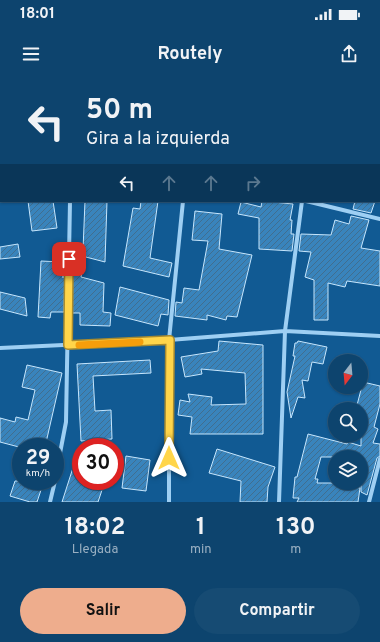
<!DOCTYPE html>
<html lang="es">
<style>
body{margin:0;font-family:Overpass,sans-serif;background:#164b73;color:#f1f3f6;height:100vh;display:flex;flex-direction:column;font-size:15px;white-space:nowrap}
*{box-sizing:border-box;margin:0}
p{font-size:13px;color:#9ab0c2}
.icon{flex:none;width:22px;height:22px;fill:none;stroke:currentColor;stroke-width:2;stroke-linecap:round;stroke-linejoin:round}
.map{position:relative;height:422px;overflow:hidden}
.sheet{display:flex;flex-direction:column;background:#0d446e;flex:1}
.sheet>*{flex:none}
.top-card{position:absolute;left:0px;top:0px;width:380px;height:122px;box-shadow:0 1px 3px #0004,0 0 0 1px #2d5c81;background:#0d446e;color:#f1f3f6;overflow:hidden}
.needle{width:26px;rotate:196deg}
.fabs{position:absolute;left:328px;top:274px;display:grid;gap:8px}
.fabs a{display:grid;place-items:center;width:40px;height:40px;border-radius:50%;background:#0d446e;box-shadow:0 1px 3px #0004,0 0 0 1px #2d5c81;font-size:20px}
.speed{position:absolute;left:12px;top:358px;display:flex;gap:8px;font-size:20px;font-weight:700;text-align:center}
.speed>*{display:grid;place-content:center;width:52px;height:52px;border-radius:50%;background:#0d446e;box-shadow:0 1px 3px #0004,0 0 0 1px #2d5c81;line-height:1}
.speed small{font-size:10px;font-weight:400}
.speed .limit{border:6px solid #d22;background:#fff;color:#111}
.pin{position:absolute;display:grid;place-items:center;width:34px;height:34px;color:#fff;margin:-17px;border-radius:8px;box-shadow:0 2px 6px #0006}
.me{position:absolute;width:44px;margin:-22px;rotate:0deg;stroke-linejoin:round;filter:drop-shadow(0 0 3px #0008)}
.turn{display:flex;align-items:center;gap:14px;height:84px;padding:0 20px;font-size:18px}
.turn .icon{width:52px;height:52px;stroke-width:2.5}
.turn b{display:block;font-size:28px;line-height:34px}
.lanes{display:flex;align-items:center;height:38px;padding:0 20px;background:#0003;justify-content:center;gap:20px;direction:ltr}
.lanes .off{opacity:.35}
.eta{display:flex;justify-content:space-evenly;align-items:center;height:68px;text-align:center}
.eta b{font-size:24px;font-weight:700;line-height:28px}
.action{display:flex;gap:8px;margin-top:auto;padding:8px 20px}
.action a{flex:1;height:46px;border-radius:24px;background:#eead8d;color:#111;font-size:16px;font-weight:700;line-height:46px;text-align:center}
.action a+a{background:#164b73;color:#f1f3f6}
.status{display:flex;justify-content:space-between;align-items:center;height:28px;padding:0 20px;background:#0d446e;direction:ltr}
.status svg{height:11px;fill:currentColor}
header{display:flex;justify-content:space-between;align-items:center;height:52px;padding:0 20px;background:#0d446e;font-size:18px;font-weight:700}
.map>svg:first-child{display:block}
</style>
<div class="status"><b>18:01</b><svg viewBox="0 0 49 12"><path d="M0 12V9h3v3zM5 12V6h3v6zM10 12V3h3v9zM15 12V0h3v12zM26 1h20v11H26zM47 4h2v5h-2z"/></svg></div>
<header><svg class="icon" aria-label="menu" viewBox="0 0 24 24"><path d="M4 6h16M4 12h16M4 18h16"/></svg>Routely<svg class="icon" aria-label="share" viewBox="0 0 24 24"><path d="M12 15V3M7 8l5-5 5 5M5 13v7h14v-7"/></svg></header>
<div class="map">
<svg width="380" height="422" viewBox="0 0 380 422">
<defs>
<pattern id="building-hatch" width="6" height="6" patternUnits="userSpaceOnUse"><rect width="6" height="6" fill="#3984bc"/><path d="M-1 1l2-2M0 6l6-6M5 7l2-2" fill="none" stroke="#416e8f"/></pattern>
</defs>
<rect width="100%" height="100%" fill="#115a93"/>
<path fill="url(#building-hatch)" stroke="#c6e6fd" d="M28,121H53L57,148L32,151Z
M85,121H107L105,182L82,176L83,170Z
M141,121H158L150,178L172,183L169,197L123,186L133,128L140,129Z
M262,121L293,124L290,140H292L291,154H294L292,171L259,169V138L238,134L241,122L261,127Z
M355,121H375L371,133L353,129Z
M195,131L222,134L219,169L252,175L237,237L227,236L226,240L207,235V240L175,236L176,222L182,223L184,208L199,210L208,161L192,160Z
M351,136L369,140L361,168L380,171V206L347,201L345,207L328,203V240H314V200L305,197L311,172L299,171L301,154L331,155L335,140L349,144Z
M18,164L20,177L0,179V167Z
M41,181L61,182L63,198L65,186L64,232H51L50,238L38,237Z
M72,183L84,184L81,197L104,203L103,232L111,233L110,246L80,245V233H71Z
M120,207L169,220L168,235L161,234L158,246L115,235Z
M0,212L25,218L27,236L0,229Z
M219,261L263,265V354H190L192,337L178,335L180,320L190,322L188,314L212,317L211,325L246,324L245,293L201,289L202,294L185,297L181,277L218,271Z
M298,261L327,267L323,284L312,282L308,301L302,300L305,318L298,317L291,338L287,312L295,276H293L295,263H297Z
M150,280L151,293L93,296L95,331L111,330L112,359L81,361L77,284Z
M27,285L62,293L45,367H19L0,362V338L15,342L16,337L28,340L35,310L22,307Z
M363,302L380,306V324L374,347L378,349L373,363L380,364V376L377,378L367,415L361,412V377H321L315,399H318L317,403H338L360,408L358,422H297L299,418H293L295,397H297L308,354L347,364L348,362L361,366V329H356Z
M79,369H81V401H105L98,422H62Z
M217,369L275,387L268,407L267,422H240L241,401L209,393Z
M126,376L150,380L146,411L122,408Z
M15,401H44L37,422H30L10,416Z"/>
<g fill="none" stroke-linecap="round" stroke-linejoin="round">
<path stroke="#9ecff3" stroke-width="4" d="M83,1V0
M200,1V0
M322,1V0
M0,95H1
M306,121L380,139
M0,268L169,260L285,251L380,256
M55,399L66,342L70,121
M50,422L55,401
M169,422V260L183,121
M279,422L285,251L302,121
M369,422L380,379"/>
</g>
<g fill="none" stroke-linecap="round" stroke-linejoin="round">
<g stroke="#a68a30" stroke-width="10">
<path id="route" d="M69,179L68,265L170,260L169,378"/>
</g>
<use href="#route" stroke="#ffd54a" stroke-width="7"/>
<path stroke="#f59e0b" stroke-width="7" d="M79,265L140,262"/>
</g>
</svg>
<div class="fabs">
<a><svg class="needle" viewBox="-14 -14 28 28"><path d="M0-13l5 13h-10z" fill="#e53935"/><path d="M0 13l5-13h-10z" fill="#9ab0c2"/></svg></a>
<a><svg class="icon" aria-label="search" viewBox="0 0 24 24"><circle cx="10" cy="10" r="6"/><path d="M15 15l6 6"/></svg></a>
<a><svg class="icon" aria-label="layers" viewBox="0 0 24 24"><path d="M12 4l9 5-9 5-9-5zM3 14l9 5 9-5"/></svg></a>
</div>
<div class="speed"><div>29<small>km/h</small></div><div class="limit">30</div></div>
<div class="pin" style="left:69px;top:179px;background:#d93025"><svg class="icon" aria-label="arrive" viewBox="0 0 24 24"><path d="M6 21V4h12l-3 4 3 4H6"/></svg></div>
<svg class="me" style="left:169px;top:378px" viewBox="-20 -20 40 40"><path d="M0-17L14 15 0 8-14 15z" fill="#ffd54a" stroke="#fff" stroke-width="4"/></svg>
<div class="top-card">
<div class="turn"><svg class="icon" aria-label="left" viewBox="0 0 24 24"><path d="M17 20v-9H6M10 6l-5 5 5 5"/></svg><div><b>50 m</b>Gira a la izquierda</div></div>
<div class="lanes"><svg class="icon" aria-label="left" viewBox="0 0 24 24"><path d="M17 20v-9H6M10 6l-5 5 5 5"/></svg><svg class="icon off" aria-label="ahead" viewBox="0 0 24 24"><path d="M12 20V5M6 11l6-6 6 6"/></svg><svg class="icon off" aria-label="ahead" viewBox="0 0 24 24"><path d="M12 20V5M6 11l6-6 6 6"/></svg><svg class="icon off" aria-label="right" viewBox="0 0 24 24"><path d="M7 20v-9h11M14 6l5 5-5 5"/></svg></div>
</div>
</div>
<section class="sheet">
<div class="eta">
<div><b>18:02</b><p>Llegada</p></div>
<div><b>1</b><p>min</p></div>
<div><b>130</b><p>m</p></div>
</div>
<div class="action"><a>Salir</a><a>Compartir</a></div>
</section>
